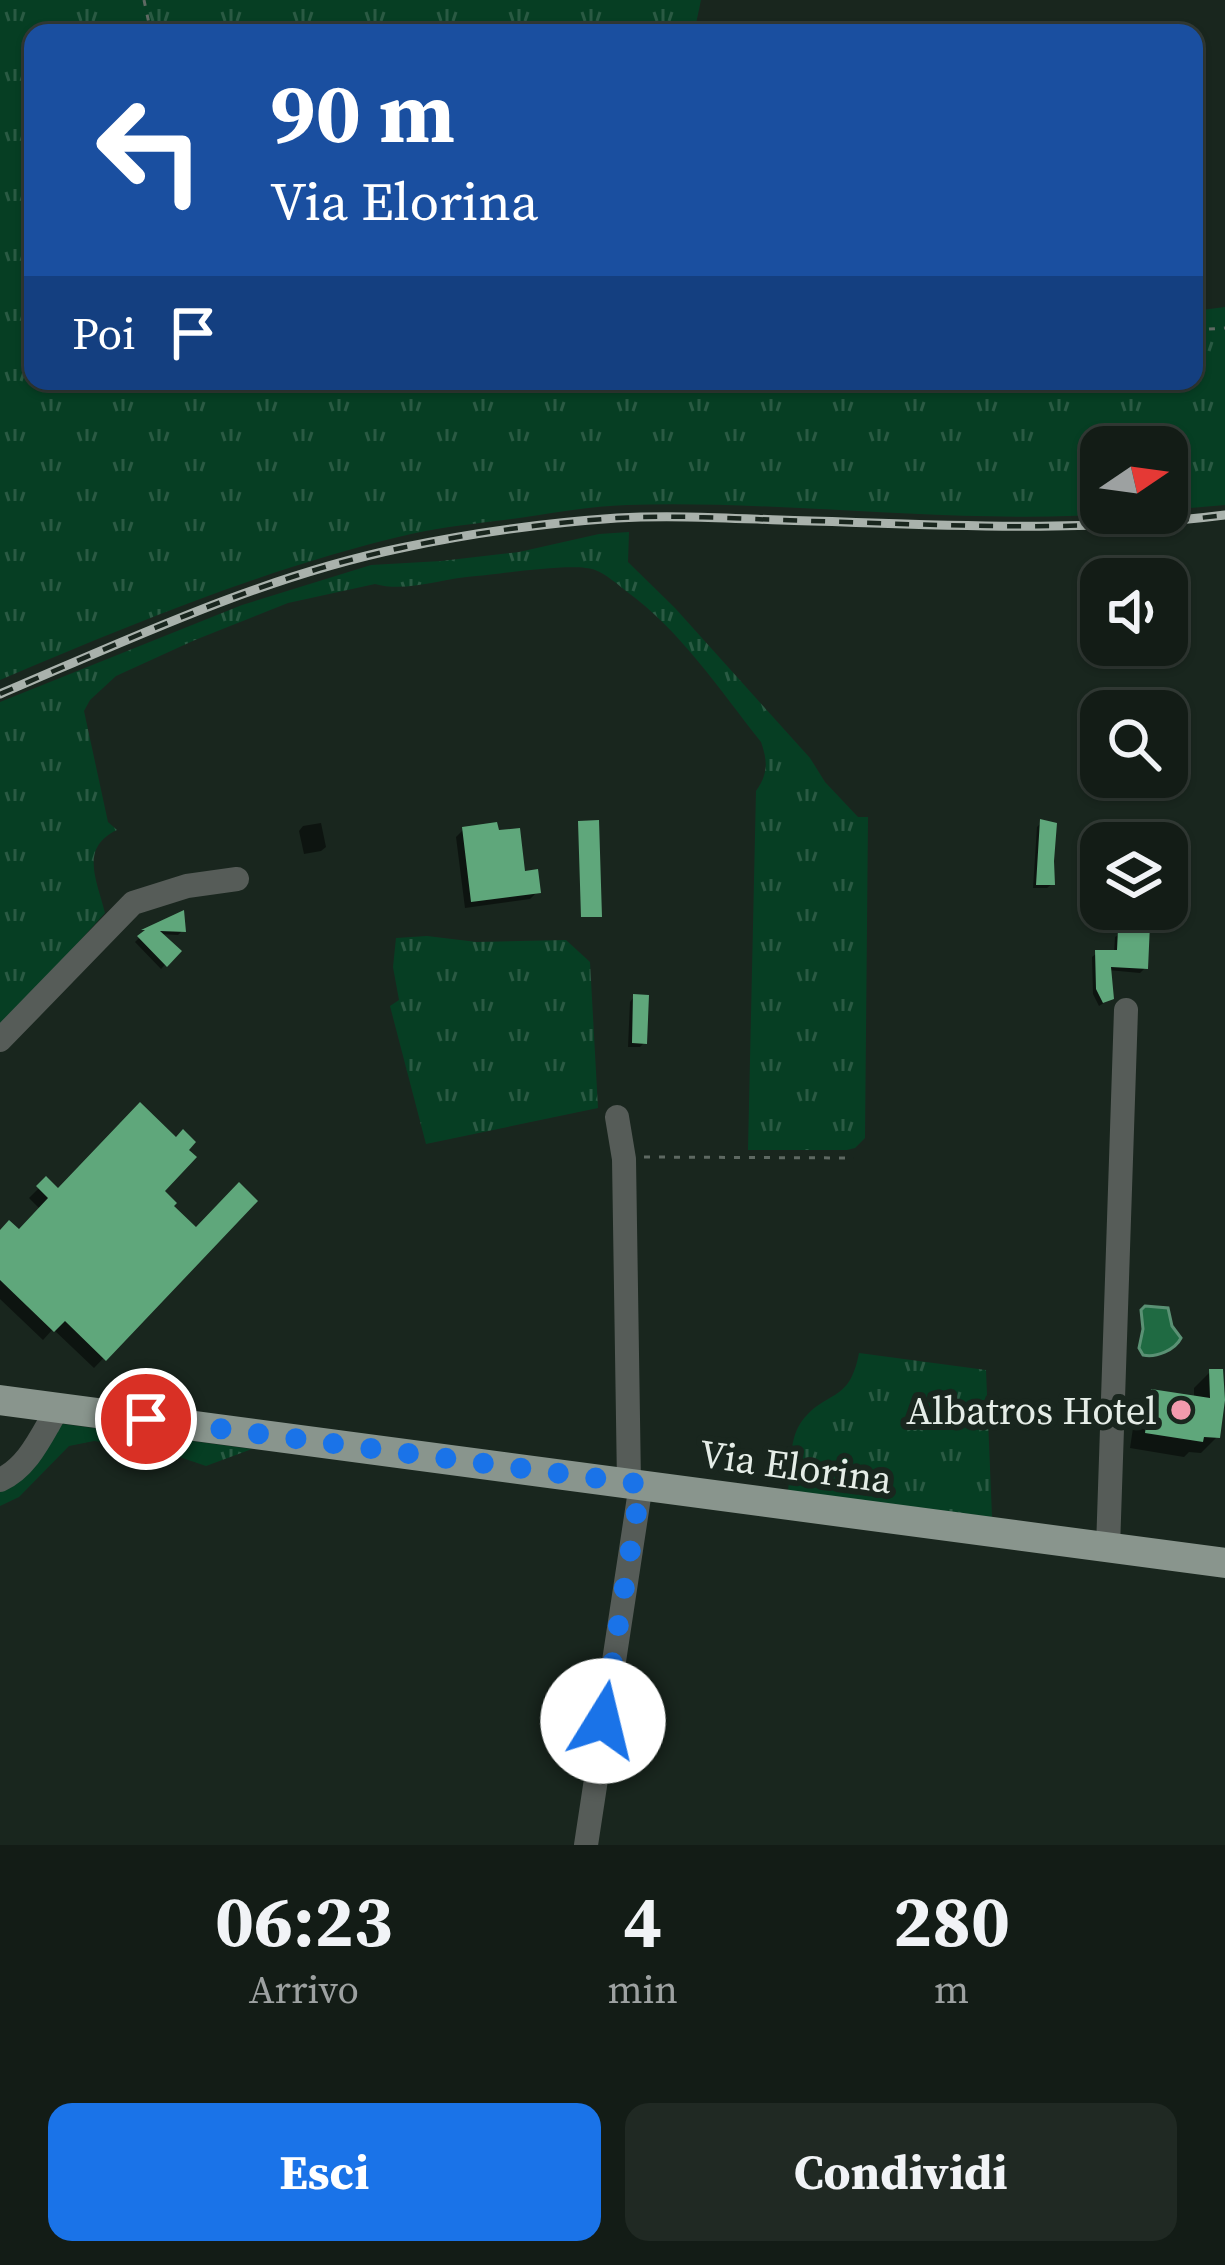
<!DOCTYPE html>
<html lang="it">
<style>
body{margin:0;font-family:"Source Serif 4",serif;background:#202923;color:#f1f3f6;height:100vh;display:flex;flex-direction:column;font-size:45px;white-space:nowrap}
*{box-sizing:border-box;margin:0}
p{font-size:39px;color:#9da1a1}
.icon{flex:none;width:66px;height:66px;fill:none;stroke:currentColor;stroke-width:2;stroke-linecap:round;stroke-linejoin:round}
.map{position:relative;height:1845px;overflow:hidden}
.side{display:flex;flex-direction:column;background:#131c16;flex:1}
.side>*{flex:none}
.top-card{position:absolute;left:24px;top:24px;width:1179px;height:366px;border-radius:24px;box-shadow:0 3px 9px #0004,0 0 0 3px #323a35;background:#1a4fa0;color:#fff;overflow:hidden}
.needle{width:78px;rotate:77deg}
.tools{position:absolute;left:1080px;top:426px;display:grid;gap:24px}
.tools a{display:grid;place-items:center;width:108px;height:108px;border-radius:24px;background:#131c16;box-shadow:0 3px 9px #0004,0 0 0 3px #323a35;font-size:60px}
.pin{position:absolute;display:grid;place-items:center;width:102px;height:102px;color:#fff;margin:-51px;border:6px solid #fff;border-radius:50%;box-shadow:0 3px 12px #0007}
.me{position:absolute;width:132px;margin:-66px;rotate:9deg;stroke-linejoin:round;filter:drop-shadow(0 0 9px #0008)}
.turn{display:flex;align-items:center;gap:42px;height:252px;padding:0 48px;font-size:54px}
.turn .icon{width:156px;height:156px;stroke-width:2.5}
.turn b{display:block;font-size:84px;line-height:102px}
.then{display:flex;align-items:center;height:114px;padding:0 48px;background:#0003;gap:24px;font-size:45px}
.eta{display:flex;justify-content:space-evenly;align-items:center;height:204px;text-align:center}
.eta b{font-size:72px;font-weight:700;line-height:84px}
.primary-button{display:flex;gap:24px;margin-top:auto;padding:24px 48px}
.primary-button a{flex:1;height:138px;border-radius:24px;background:#1a73e8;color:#fff;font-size:48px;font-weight:700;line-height:138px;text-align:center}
.primary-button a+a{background:#202923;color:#f1f3f6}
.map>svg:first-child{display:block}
</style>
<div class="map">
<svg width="1225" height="1845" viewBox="0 0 1225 1845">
<defs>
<pattern id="grass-tufts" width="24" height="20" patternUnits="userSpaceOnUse" patternTransform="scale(3)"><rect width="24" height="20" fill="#063e23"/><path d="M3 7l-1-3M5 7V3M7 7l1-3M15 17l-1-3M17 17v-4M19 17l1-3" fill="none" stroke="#2a5a43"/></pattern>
</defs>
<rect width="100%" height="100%" fill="#19261e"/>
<path fill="url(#grass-tufts)" d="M0,0H701L694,33H33V381H1194V311L1225,307V505L1167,510V447H1101V513H1127C960,526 794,500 627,505C591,506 554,513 519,518C483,523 446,526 411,534C269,567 134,623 0,680Z
M629,532L628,562L675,608L810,758L825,782L858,817H868L865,1138L855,1148L847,1150H748L756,791C768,774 768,762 761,742C719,689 681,631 626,591C617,584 606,574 595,570C576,562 501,574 476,576C444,578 406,593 375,584L288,603L195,640L116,676L90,700L84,711L108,822L117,830C79,848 97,880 105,913L0,1029V702L242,605L371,565L441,561L519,552L599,534Z
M427,936L477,942L566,940L590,962L598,1108L426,1144L390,1006L399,1000L393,967L396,938Z
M859,1353L986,1370L992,1517L788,1491C791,1471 789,1440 800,1424C825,1388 849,1406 859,1353Z
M63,1424L252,1449L206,1466L153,1448L94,1441L69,1446L19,1497L0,1506V1489L50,1434Z"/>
<path fill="#1f6a42" stroke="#5a9174" stroke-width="3" d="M1145,1306L1168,1308L1172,1326L1181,1338C1175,1350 1156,1358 1143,1355L1139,1348L1143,1329L1141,1310Z"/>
<path fill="#0007" d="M321,823L326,847L321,851L304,854L299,831L303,826Z
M1041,823L1052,884L1047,888H1033L1037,827Z
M463,830L523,874L537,892L530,899L465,908L456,837Z
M1082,877L1101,879L1099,898L1095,903L1077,902L1078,882Z
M181,914L183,930L178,935L159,934L178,951L161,969L135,942L144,933Z
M1133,926L1145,968L1140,973L1108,970L1110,999L1099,1006L1093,994L1092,957L1097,953H1114L1115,937Z
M634,997L644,1043L640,1047H628L630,1002Z
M46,1181L57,1192L160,1191L170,1206L196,1231L254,1201L94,1368L53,1329L43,1340L0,1299V1234L19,1233L41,1210L29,1198Z
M1210,1372L1217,1437L1201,1453L1189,1452L1184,1457L1130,1448L1136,1408L1152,1392L1194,1399V1388Z"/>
<path fill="#5fa77b" d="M1040,819L1057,823L1054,861L1055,885H1036Z
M599,820L602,917H581L578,821Z
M497,822L499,830L520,828L525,871L538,869L541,893L471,902L462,827Z
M184,910L186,932L160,931L182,951L167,967L137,936L145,930H141Z
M1132,922L1150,924L1148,969L1111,967L1114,999L1103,1003L1096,989L1095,950H1117L1118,929L1132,930Z
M633,994L649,995L647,1044L632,1043Z
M140,1102L176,1137L183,1129L196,1142L189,1150L197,1157L165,1191L177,1203L174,1206L196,1227L239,1182L258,1201L106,1361L65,1321L54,1332L0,1280V1230L9,1220L19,1229L48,1198L36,1186L46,1176L58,1188Z
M1209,1369H1223L1225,1400L1220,1438L1204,1437L1203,1442L1145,1433L1151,1389L1210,1398Z"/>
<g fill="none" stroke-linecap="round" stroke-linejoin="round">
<path stroke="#5e6962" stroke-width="3" stroke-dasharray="6 9" stroke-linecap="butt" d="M144,0L151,33
M1194,330L1225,328
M644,1157L854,1158"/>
<path stroke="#565c58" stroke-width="24" d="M0,1040L133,903L187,886L237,879
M617,1117L624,1159L629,1483
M0,1480C29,1467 42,1434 58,1408
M1108,1548L1126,1010
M586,1845L641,1484"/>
<path stroke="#89958d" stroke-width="30" d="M0,1400L1225,1563"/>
<g stroke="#a9b2ac" stroke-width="9">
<path id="rail" d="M0,694C130,639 261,577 401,548C471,533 545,523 617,518C671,515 726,518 780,520C928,524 1077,534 1225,515"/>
</g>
<use href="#rail" stroke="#19261e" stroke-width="4.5" stroke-dasharray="14" stroke-linecap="butt"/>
</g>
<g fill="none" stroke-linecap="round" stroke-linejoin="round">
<path stroke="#1a73e8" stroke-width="21" stroke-dasharray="0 37.8" d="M146,1419L641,1484L603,1721"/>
</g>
<circle fill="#f29aad" stroke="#19261e" stroke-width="4.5" cx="1181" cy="1410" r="12"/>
<g text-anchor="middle" stroke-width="12" stroke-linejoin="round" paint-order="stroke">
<g font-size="39" fill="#e5ede7" stroke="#19261e" text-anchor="end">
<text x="1157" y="1424">Albatros Hotel</text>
</g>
<g font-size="39" fill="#e5ede7" stroke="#19261e">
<text transform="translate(796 1466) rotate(8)" y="14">Via Elorina</text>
</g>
</g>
</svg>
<div class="tools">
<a><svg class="needle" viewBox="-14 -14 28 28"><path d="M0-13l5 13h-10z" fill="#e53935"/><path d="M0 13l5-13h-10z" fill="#9da1a1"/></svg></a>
<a><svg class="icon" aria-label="sound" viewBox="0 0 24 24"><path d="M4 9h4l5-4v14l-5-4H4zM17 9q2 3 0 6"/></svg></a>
<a><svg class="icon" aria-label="search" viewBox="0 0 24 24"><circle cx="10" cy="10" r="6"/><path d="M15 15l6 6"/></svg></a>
<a><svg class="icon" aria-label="layers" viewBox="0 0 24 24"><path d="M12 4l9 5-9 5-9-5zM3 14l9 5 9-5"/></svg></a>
</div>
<div class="pin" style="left:146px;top:1419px;background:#d93025"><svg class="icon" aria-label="arrive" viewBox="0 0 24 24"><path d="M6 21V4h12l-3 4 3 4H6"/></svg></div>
<svg class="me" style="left:603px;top:1721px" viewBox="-20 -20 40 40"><circle r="19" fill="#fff"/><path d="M0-13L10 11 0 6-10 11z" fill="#1a73e8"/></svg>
<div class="top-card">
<div class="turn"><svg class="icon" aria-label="left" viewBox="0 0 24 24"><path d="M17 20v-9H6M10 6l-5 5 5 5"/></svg><div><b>90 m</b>Via Elorina</div></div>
<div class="then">Poi<svg class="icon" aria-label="arrive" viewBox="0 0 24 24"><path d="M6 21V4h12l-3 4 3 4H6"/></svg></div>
</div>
</div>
<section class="side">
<div class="eta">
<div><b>06:23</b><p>Arrivo</p></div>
<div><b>4</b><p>min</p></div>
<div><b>280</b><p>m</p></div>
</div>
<div class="primary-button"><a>Esci</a><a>Condividi</a></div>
</section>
